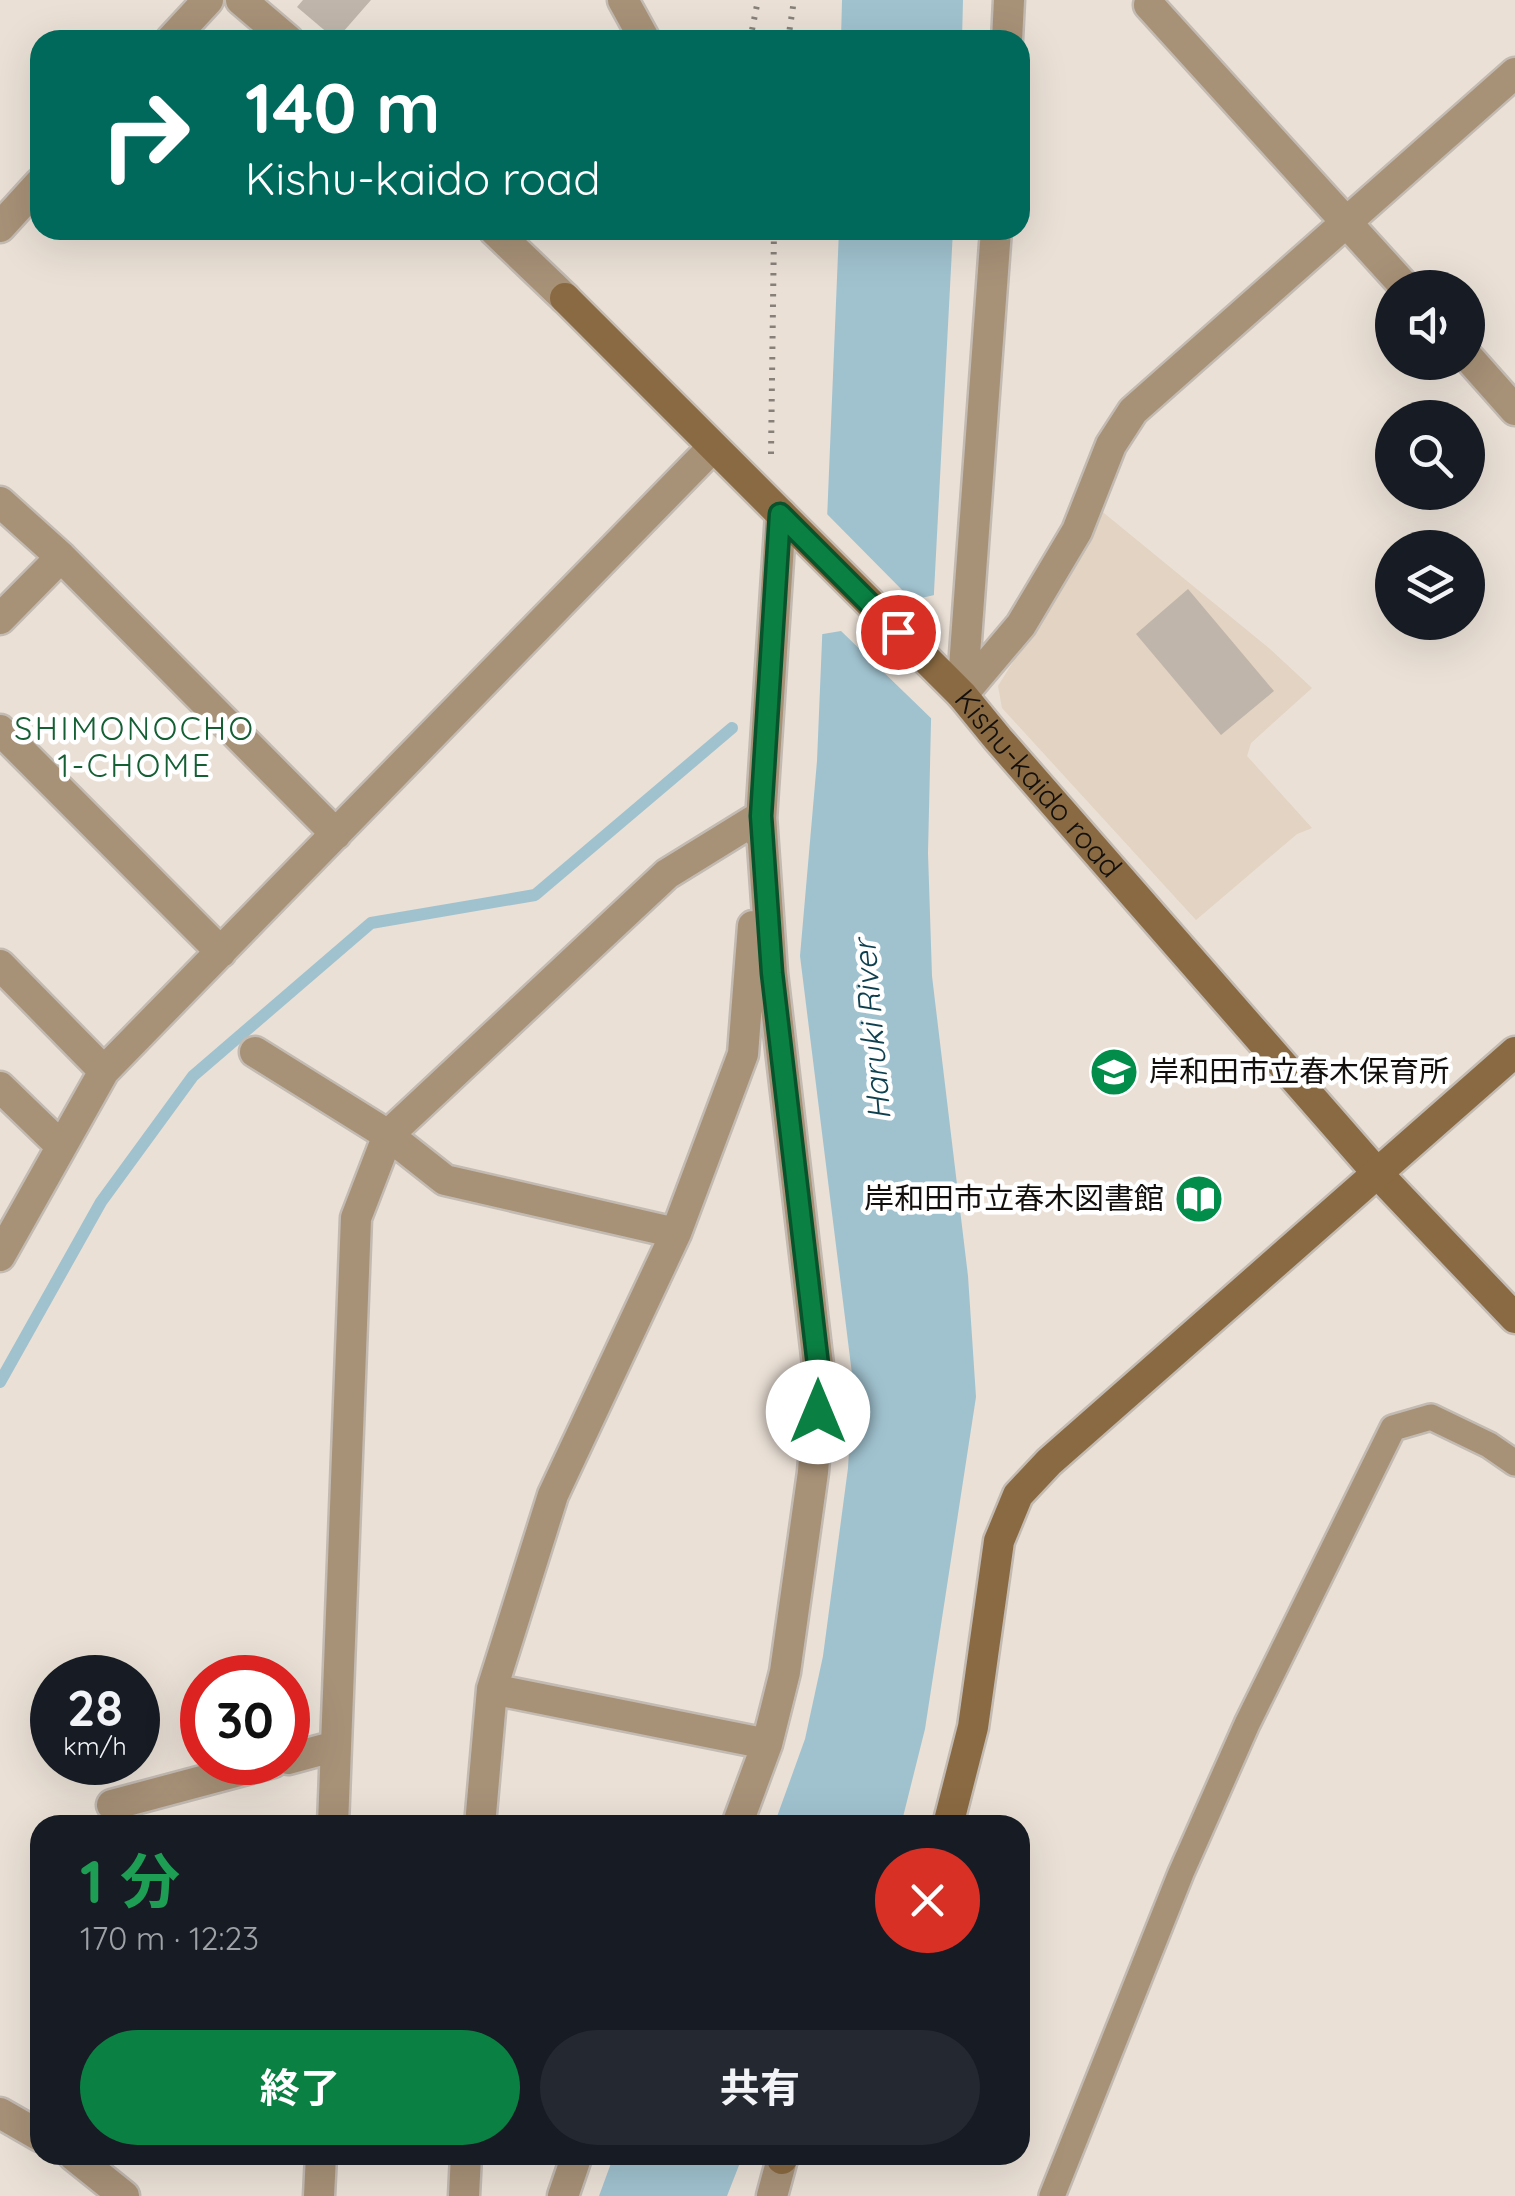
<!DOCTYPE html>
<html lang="ja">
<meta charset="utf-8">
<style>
body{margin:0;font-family:Quicksand,"Noto Sans JP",sans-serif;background:#242831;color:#f1f3f6;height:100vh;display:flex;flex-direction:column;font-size:38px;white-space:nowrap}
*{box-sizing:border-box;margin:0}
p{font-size:32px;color:#9ea1a6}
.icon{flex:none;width:55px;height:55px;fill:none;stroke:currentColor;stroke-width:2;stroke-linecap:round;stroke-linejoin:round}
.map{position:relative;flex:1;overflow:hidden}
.drawer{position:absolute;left:30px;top:1815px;width:1000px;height:350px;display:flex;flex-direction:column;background:#171b24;border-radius:30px;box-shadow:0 10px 40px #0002}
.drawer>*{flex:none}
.banner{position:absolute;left:30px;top:30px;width:1000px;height:210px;border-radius:30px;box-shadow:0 10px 40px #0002;background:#00695c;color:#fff;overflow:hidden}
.tools{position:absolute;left:1375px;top:270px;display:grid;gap:20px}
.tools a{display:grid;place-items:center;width:110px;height:110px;border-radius:50%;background:#171b24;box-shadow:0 10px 40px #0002;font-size:50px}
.speed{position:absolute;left:30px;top:1655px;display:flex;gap:20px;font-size:50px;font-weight:700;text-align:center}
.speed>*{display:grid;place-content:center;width:130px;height:130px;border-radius:50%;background:#171b24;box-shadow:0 10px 40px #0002;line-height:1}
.speed small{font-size:25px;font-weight:400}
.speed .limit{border:15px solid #d22;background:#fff;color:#111}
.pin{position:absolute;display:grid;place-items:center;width:85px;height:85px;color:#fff;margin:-42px;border:5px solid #fff;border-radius:50%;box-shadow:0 2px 10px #0007}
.me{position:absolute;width:110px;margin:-55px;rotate:0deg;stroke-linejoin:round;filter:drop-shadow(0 0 8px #0008)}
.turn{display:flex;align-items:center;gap:35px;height:210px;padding:0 50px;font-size:45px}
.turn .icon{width:130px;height:130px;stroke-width:2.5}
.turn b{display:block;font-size:70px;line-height:85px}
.round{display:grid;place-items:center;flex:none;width:105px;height:105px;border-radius:52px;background:#242831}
.summary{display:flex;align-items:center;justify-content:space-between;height:170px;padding:0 50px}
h1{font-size:60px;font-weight:700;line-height:75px;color:#1e9e55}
.action{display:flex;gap:20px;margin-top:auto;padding:20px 50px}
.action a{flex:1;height:115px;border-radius:60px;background:#0b8043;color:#fff;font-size:40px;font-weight:700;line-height:115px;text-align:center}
.action a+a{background:#242831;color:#f1f3f6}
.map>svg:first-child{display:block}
</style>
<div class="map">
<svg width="1515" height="2196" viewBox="0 0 1515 2196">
<rect width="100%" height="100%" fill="#eae0d6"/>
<path fill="#e2d3c2" d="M1099,509L1270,649L1312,688L1251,743L1247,756L1312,828L1297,834L1196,920L1002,708L998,686L1088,541Z"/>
<path fill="#a0c2cf" d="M842,0H963L962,40H841Z
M839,230H953L934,592L928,853L932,976L968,1276L976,1397L925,1729L901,1825H774L805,1739L823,1656L848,1468L853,1382L800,956L817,761Z
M614,2155H743L727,2196H599Z"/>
<path fill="#eae0d6" d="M822,509L912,600L939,594L936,723L841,631L817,635Z"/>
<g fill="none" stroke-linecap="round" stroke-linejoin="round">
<path stroke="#a0c2cf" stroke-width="12" d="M0,1382L101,1202L193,1076L371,923L535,895L732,728"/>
</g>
<path fill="#bfb5ab" d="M303,0H371L336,40L297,7Z
M1188,589L1274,691L1221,735L1136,634Z"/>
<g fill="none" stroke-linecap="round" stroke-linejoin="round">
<g stroke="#c3bab2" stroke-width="30">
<path id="lane" d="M1052,2196L1181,1873L1247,1724L1393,1428L1431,1417L1489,1445L1515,1463"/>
</g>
<g stroke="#c3bab2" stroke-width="35">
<path id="street" d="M241,0L288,40
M623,0L645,40
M1149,5L1406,288
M171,40L208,0
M1007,40L1009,0
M0,227L40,183
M494,230L565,298
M1468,357L1515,410
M0,502L61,557L336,834
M0,619L61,557
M962,695L1021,625L1077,531L1111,445L1133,411L1515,73
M962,695L996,230
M0,730L221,952
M760,835L781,514
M0,965L104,1071
M255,1052L388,1135L445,1180L676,1233
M0,1087L61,1146
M0,1256L104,1071L713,447
M492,1689L767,1744
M288,1759L336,1746
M112,1805L273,1762
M333,1825L356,1218L388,1135L667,874L761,816L772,973L820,1382L813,1472L785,1672L767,1744L737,1825
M480,1825L492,1689L553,1495L676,1233L743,1054L753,926
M0,2113L40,2136
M73,2155L124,2196
M319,2196L321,2155
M464,2196L466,2155
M563,2196L577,2155
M772,2196L782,2159"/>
</g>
<g stroke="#c3bab2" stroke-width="35">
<g id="secondary">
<path id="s1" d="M565,298L962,695L998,739L1378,1174L1515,1318"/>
<path d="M948,1825L973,1727L999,1541L1018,1495L1049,1462L1515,1052"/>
<path d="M782,2159L784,2155"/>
</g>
</g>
<path stroke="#868079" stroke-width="6" stroke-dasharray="2.5 8" stroke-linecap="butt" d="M750,40L758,0
M788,40L794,0
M771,454L774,230"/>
<use href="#lane" stroke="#a79177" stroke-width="25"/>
<use href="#street" stroke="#a79177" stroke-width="30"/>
<use href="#secondary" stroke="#8a6a42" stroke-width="30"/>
</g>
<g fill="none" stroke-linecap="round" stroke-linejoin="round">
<g stroke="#07532c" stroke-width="25">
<path id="route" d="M818,1412L820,1382L772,973L761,816L780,514L898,632"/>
</g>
<use href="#route" stroke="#0b8043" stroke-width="18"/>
</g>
<defs>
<g id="school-disc" transform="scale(2.5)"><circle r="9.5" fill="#028d4a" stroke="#fff"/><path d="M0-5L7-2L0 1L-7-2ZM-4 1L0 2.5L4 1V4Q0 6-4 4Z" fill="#fff"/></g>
<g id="library-disc" transform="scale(2.5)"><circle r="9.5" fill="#028d4a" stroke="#fff"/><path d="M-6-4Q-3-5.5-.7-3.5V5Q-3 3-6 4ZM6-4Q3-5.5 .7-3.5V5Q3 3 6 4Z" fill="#fff"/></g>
</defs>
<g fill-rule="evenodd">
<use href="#school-disc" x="1114" y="1072"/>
<use href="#library-disc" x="1199" y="1199"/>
</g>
<g text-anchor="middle" stroke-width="9" stroke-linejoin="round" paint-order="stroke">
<g font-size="30" fill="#120f0c" stroke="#fff">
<text dy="10" stroke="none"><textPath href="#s1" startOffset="678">Kishu-kaido road</textPath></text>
</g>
<g font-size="30" fill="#120f0c" stroke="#fff" text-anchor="start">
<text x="1149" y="1082">岸和田市立春木保育所</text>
<text x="1164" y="1209" text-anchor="end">岸和田市立春木図書館</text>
</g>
<g font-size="32" letter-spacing="2.5" fill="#145f34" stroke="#fff">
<text x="135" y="740">SHIMONOCHO<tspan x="135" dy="37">1-CHOME</tspan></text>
</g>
<g font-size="32" font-style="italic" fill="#0d3f4e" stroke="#fff">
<text transform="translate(872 1030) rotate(-95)" y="11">Haruki River</text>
</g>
</g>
</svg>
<div class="tools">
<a><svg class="icon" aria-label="sound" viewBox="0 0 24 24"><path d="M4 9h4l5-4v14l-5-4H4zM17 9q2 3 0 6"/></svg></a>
<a><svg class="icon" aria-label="search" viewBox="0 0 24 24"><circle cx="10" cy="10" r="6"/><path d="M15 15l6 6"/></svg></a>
<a><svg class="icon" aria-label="layers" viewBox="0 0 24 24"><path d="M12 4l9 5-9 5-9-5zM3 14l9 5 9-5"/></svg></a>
</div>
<div class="speed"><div>28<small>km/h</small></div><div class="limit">30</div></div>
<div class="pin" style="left:898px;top:632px;background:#d93025"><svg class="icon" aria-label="arrive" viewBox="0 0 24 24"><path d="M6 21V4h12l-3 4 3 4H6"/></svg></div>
<svg class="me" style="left:818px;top:1412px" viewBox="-20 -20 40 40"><circle r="19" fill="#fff"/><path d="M0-13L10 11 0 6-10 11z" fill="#0b8043"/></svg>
<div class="banner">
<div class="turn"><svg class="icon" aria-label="right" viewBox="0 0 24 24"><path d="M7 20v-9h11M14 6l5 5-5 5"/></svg><div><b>140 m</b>Kishu-kaido road</div></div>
</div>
<section class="drawer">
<div class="summary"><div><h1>1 分</h1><p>170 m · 12:23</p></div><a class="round" style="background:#d93025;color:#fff"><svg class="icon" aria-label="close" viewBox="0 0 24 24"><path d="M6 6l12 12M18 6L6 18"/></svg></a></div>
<div class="action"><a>終了</a><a>共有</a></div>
</section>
</div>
